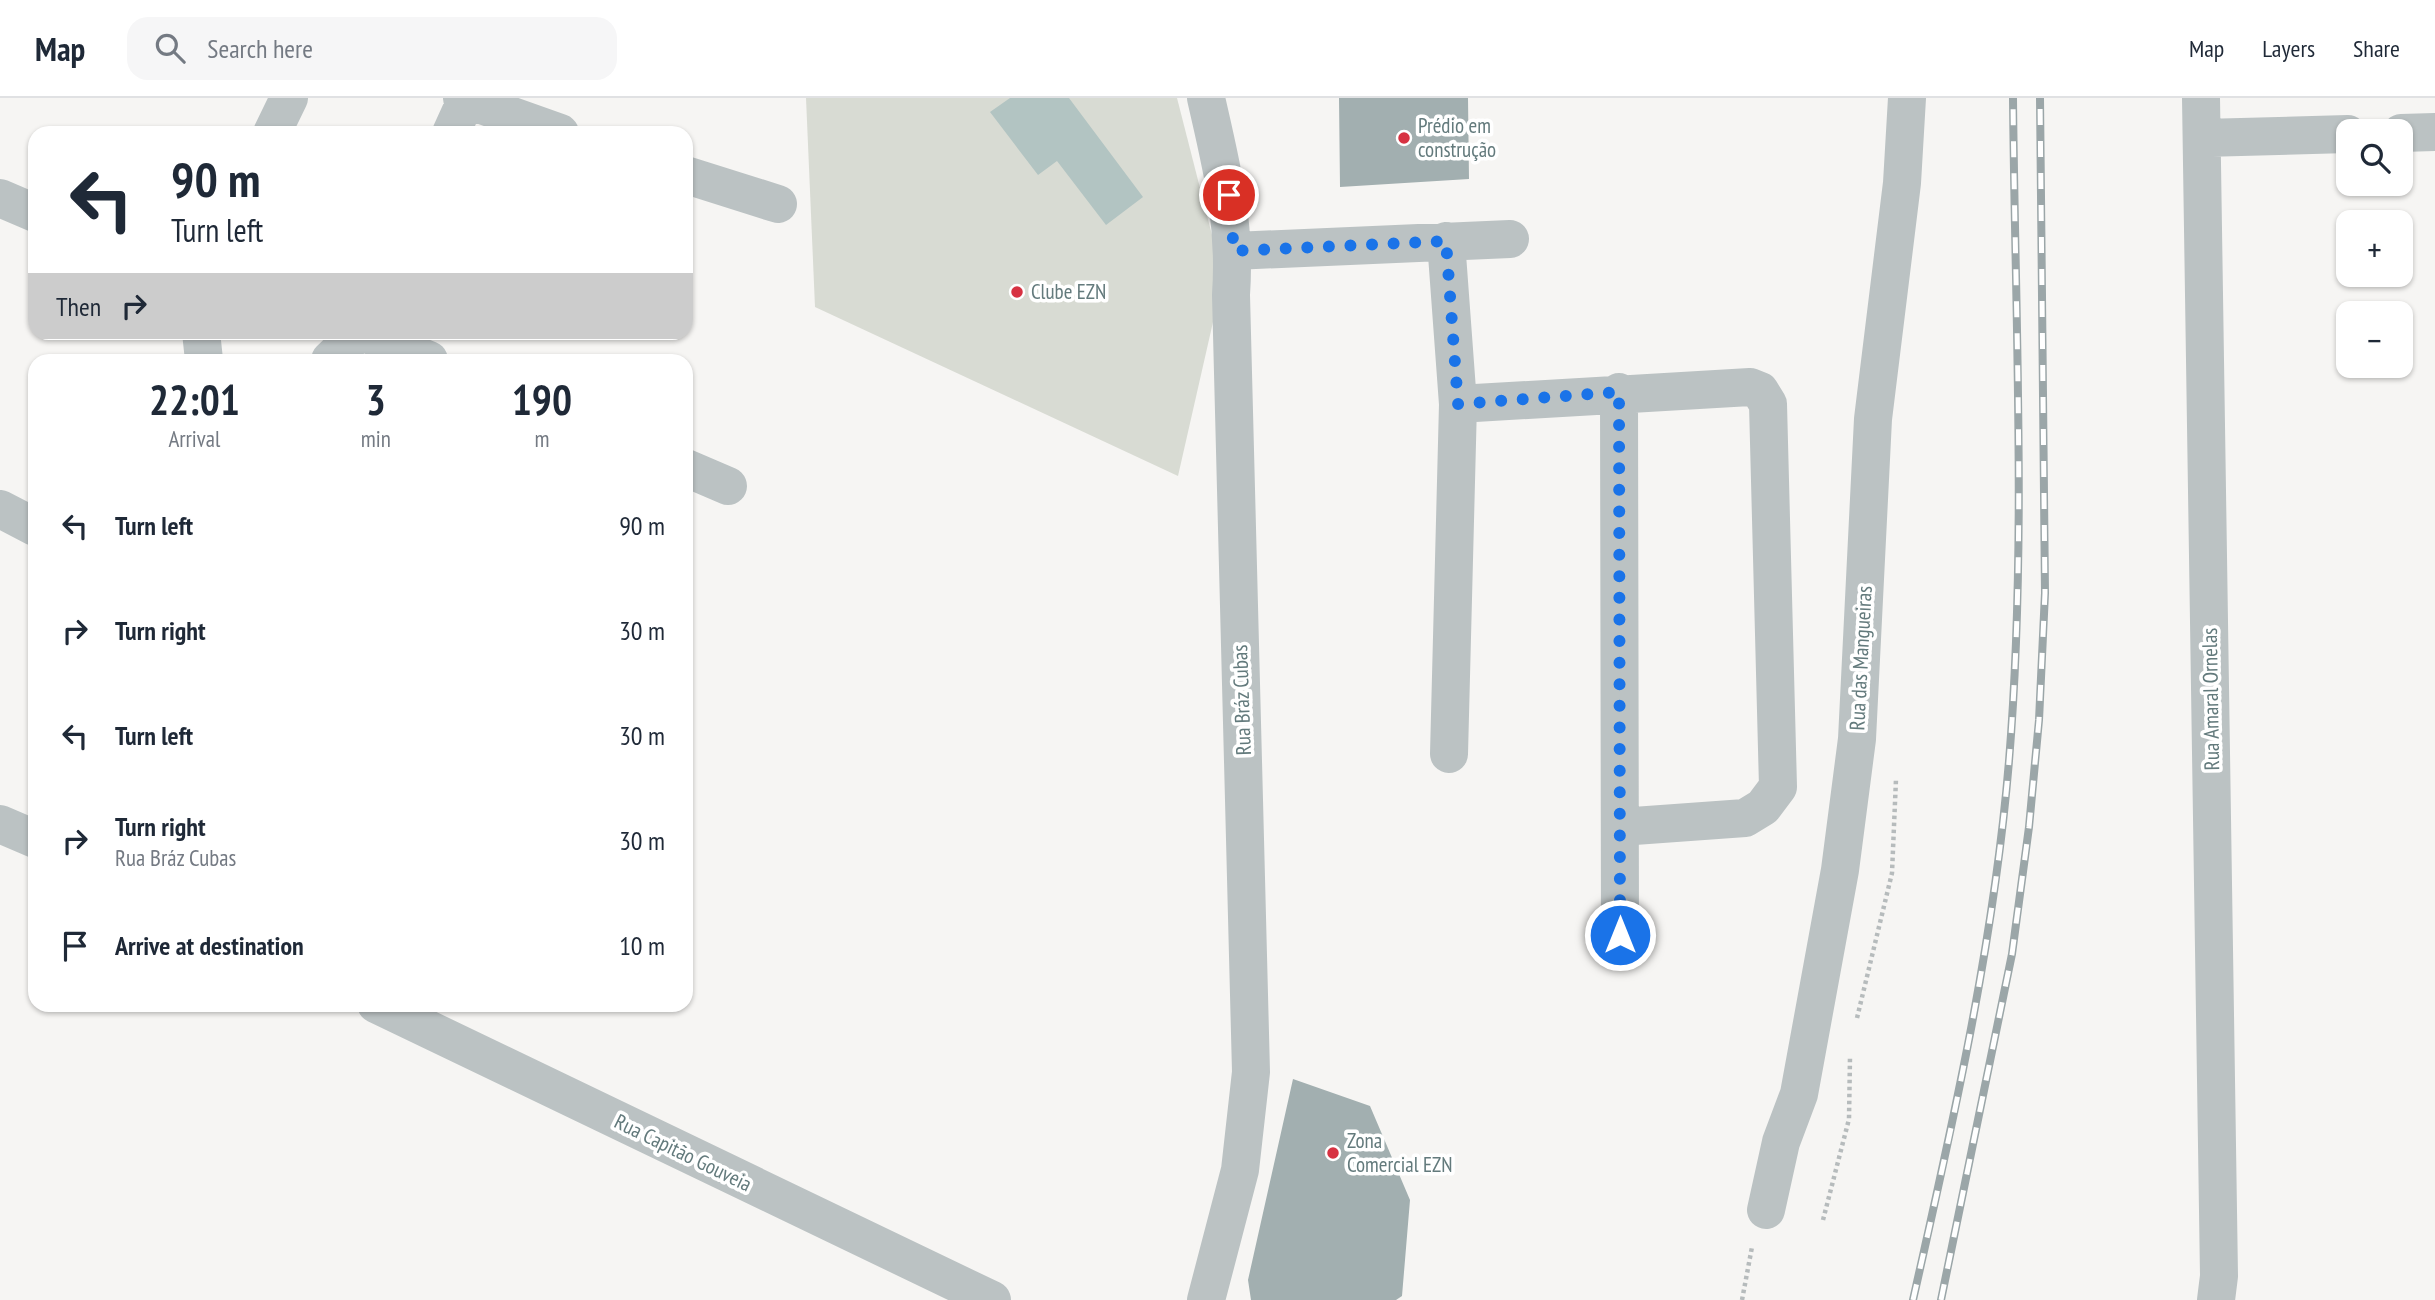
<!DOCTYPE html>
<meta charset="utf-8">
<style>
body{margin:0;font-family:"PT Sans Narrow",sans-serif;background:#f6f6f7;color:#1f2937;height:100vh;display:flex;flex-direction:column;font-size:26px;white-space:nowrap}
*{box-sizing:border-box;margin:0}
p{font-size:23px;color:#747a83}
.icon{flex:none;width:38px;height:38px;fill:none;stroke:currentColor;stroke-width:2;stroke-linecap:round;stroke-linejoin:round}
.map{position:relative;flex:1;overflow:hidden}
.side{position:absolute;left:28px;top:256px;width:665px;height:658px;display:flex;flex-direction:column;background:#fff;border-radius:21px;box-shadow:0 2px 5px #0004}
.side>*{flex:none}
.banner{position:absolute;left:28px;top:28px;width:665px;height:214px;border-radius:21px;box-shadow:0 2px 5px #0004;background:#fff;color:#1f2937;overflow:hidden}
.fabs{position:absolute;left:2336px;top:21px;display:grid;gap:14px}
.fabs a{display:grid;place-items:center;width:77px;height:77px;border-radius:14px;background:#fff;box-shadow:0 2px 5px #0004;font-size:35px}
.pin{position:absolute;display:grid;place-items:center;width:60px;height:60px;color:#fff;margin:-30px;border:4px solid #fff;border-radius:50%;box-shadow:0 2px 7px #0007}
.me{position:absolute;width:77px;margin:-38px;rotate:0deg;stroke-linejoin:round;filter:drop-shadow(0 0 5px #0008)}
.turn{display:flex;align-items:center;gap:24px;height:147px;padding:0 28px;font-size:32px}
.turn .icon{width:91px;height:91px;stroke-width:2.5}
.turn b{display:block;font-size:49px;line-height:60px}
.then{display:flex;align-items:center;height:66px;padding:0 28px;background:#0003;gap:14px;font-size:26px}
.eta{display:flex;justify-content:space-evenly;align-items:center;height:119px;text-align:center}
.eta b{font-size:42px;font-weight:700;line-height:49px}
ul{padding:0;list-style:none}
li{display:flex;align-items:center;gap:21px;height:105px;padding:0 28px}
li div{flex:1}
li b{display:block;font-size:26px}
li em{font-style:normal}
header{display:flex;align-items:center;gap:42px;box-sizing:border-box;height:98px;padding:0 35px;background:#fff;border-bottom:2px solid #e0e1e3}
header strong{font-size:33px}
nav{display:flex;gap:38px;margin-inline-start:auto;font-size:24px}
.search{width:490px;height:63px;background:#f6f6f7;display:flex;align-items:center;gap:18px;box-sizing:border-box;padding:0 24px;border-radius:21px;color:#747a83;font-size:26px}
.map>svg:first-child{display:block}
</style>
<header>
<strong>Map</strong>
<div class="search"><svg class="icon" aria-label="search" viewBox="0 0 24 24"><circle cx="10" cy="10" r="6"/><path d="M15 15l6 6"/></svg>Search here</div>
<nav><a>Map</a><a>Layers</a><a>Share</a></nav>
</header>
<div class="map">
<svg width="2435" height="1202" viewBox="0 0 2435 1202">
<rect width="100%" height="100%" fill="#f6f5f3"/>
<path fill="#d8dbd3" d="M806,0H1177L1223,180L1178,378L815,209Z"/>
<path fill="#b2c4c2" d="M1010,0H1069L1143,99L1106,127L1057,63L1038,77L990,14Z"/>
<path fill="#a2afb0" d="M1339,0H1468L1469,81L1340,89Z
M1293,981L1370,1008L1410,1102L1402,1198L1396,1202H1251L1248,1182Z"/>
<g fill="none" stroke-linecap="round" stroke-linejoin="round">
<path stroke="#b6bbbc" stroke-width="4.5" stroke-dasharray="3.5 3.5" stroke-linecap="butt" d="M1857,920L1892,775L1896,681
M1823,1122L1849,1021L1850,959
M1742,1202L1752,1149"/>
<path stroke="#bbc2c3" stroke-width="38" d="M462,0L560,35
M1206,0C1222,70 1236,124 1231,197L1251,974L1240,1072L1206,1202
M2201,0L2219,1178L2216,1202
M272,35L289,0
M451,35L466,2
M2401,35L2435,34
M2203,40L2348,36
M686,77L778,106
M0,100L35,115
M1446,143L1458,306L1449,656
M1234,153L1510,141
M201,234L204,262
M362,234L429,262
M330,262L359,234
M1619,294L1620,837
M1458,306L1750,289L1760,293L1768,306L1778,689L1763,709L1745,720L1620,729
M686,370L728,388
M0,411L35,429
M0,726L35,741
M376,906L992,1202
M1766,1112L1781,1044L1799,996L1840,772L1857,641L1873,321L1902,85L1907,0"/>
<g stroke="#9ba6a8" stroke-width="8">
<path id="rail" d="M1913,1202C1953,1024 1994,845 2009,663C2027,443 2015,221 2013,0
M1941,1202L2012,856L2029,729L2039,622L2045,495L2040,0"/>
</g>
<use href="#rail" stroke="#fff" stroke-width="5" stroke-dasharray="16" stroke-linecap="butt"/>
</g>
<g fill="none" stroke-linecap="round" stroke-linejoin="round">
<path stroke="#1a73e8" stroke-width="12" stroke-dasharray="0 21.6" d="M1229,97L1234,153L1446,143L1458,306L1619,294L1620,837"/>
</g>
<g fill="#d73242" stroke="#fff" stroke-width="2.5">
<circle cx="1404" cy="40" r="7"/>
<circle cx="1017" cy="194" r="7"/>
<circle cx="1333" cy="1055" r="7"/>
</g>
<g text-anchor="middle" stroke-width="7" stroke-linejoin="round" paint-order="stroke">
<g font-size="21" fill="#637a7c" stroke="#fff" text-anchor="start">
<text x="1418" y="35">Prédio em<tspan x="1418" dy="24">construção</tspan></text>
<text x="1031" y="201">Clube EZN</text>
<text x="1347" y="1050">Zona<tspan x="1347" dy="24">Comercial EZN</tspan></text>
</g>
<g font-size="21" fill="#637a7c" stroke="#fff">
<text transform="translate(1861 560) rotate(-87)" y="7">Rua das Mangueiras</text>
<text transform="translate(2211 601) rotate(-91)" y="7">Rua Amaral Ornelas</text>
<text transform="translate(1242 602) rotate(-92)" y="7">Rua Bráz Cubas</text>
<text transform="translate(683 1055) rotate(26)" y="7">Rua Capitão Gouveia</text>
</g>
</g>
</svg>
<div class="fabs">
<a><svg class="icon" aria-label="search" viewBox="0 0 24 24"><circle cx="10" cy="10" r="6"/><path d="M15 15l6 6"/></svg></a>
<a>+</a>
<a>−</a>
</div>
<div class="pin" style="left:1229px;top:97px;background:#d93025"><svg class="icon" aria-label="arrive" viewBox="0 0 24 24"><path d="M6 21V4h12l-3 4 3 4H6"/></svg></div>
<svg class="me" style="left:1620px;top:837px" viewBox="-20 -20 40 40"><circle r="17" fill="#1a73e8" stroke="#fff" stroke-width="3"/><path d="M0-11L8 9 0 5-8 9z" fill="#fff"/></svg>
<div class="banner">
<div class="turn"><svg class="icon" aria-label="left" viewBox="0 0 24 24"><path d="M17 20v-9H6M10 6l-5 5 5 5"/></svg><div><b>90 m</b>Turn left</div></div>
<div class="then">Then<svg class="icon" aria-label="right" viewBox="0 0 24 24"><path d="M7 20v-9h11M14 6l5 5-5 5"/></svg></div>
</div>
<section class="side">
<div class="eta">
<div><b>22:01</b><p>Arrival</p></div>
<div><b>3</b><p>min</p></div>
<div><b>190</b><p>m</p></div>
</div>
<ul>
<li><svg class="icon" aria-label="left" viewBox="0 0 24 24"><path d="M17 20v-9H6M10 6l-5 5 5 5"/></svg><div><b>Turn left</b></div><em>90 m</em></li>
<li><svg class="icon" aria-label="right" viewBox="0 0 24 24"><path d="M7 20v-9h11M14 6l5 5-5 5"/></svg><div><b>Turn right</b></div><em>30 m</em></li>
<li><svg class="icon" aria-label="left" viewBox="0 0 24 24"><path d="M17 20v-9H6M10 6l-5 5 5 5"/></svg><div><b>Turn left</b></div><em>30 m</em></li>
<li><svg class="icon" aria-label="right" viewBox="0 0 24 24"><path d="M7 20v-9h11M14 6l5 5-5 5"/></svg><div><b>Turn right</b><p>Rua Bráz Cubas</p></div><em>30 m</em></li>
<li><svg class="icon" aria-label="arrive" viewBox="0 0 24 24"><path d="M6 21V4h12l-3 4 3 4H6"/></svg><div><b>Arrive at destination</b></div><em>10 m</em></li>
</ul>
</section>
</div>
